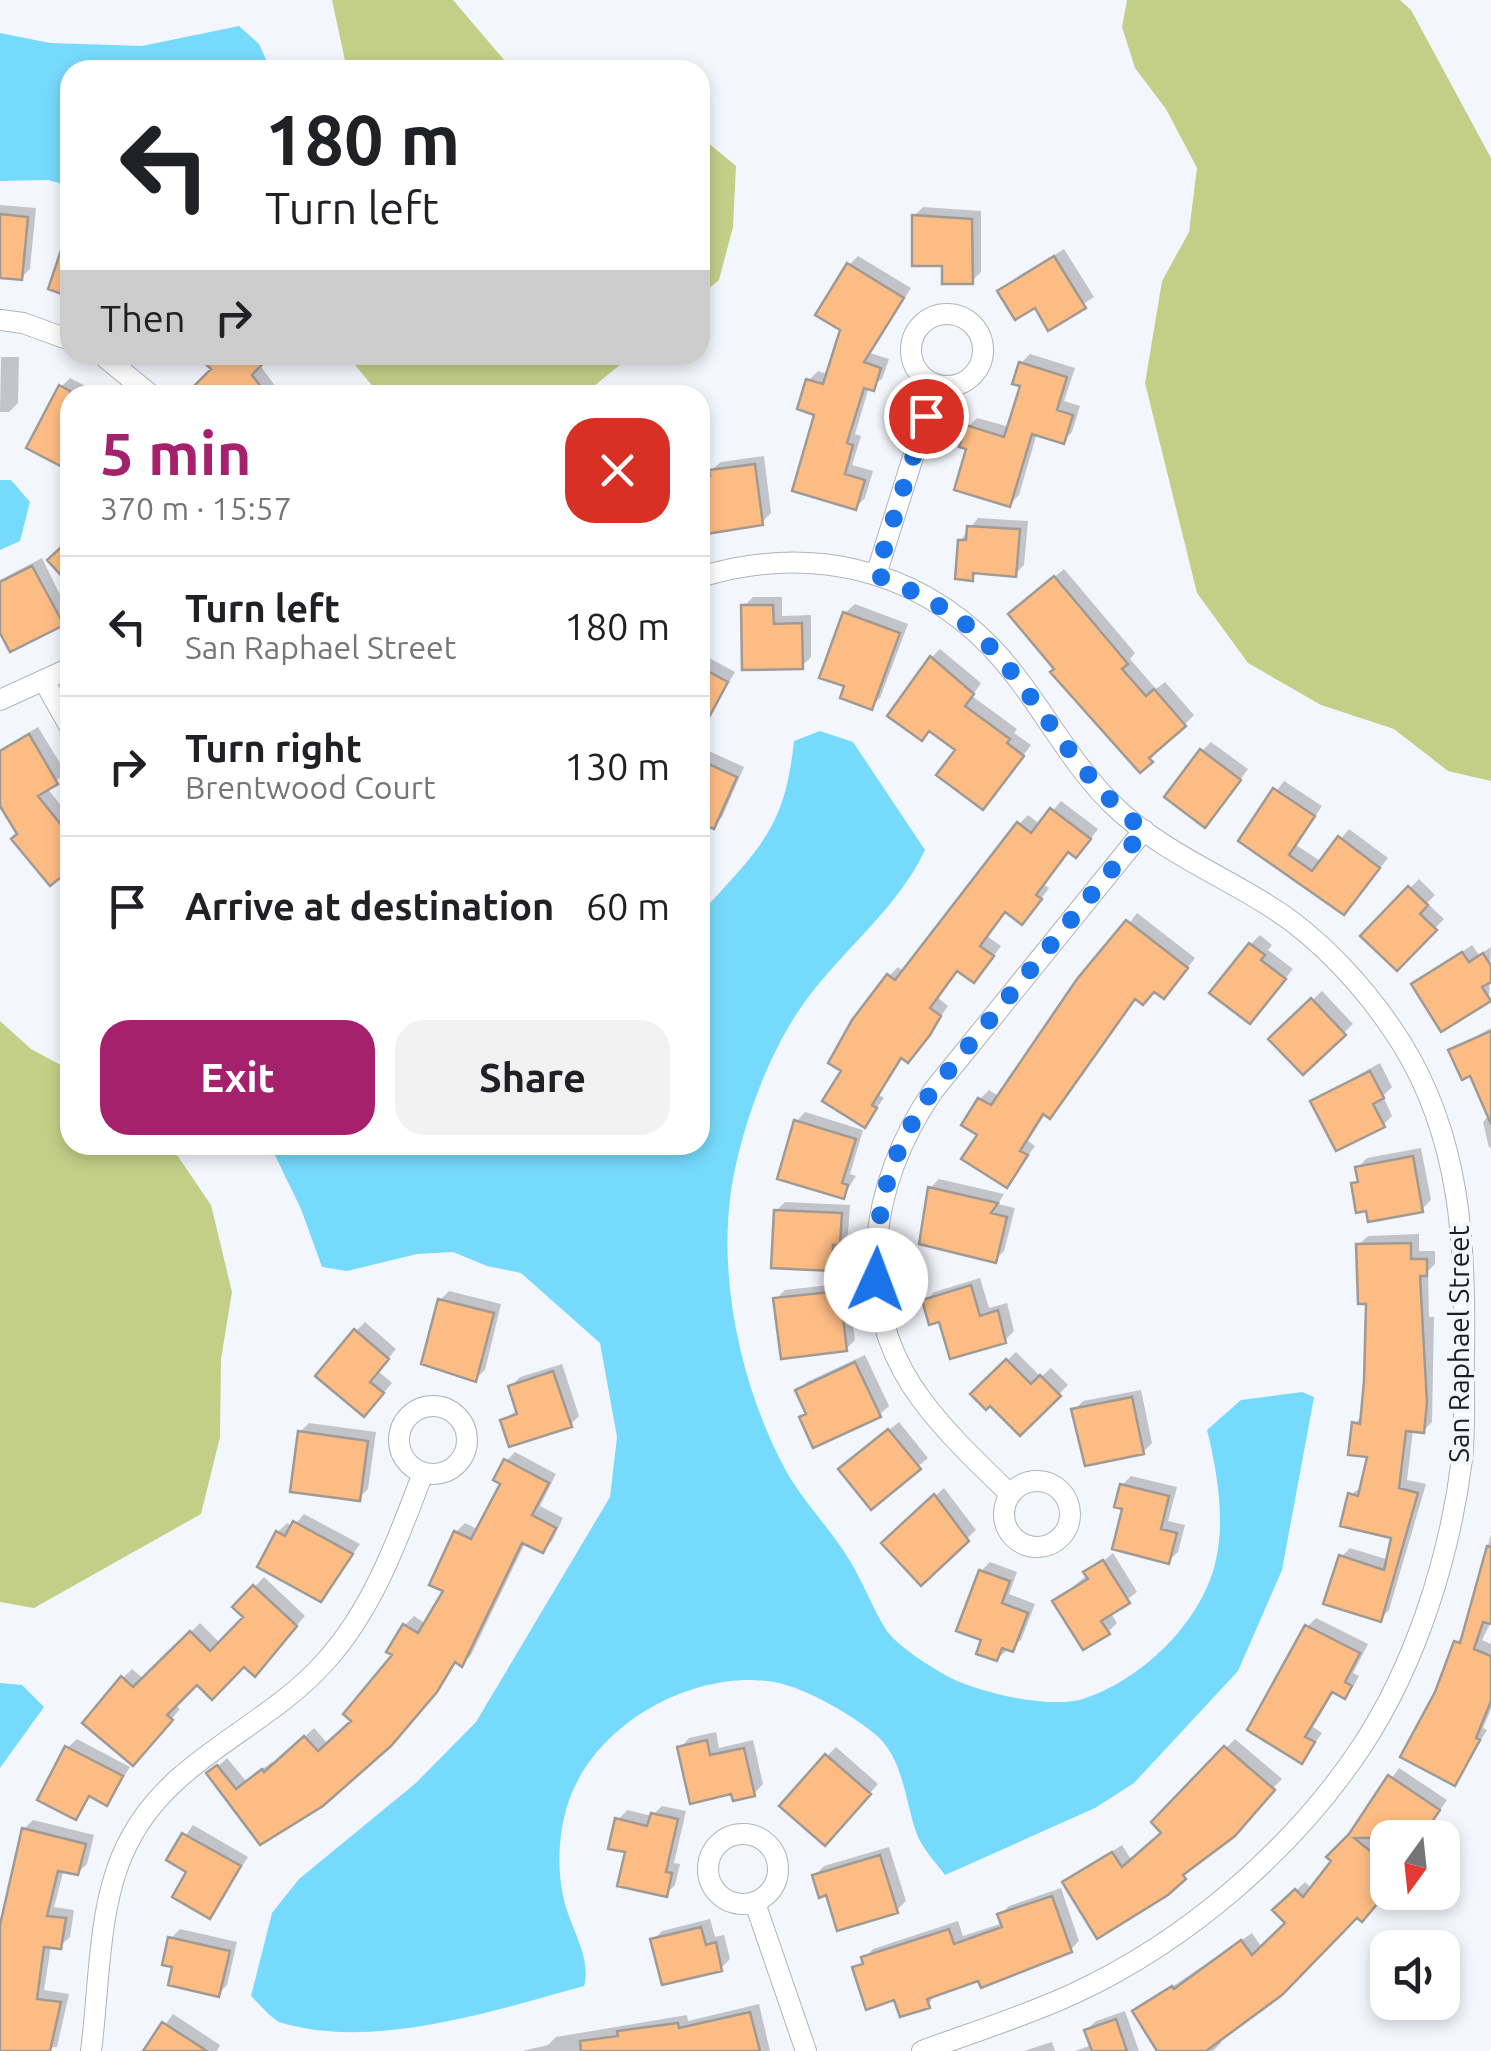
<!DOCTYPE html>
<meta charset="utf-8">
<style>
body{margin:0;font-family:Ubuntu,sans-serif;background:#f2f2f2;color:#202124;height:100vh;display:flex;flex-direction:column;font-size:38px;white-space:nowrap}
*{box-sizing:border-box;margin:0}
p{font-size:32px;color:#757577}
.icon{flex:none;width:55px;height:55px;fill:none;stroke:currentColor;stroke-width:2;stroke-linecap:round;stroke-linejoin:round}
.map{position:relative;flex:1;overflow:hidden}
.details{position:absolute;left:60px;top:385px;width:650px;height:770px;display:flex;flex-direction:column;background:#fff;border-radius:30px;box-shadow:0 5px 15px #0003}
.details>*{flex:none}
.guide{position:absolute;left:60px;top:60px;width:650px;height:305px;border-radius:30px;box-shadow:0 5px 15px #0003;background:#fff;color:#202124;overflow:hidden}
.needle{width:65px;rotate:195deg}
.tools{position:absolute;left:1370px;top:1820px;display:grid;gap:20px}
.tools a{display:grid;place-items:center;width:90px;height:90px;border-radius:20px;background:#fff;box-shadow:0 5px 15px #0003;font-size:50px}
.pin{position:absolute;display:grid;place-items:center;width:85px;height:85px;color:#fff;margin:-42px;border:5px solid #fff;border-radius:50%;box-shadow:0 2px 10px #0007}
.me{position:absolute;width:110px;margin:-55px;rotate:2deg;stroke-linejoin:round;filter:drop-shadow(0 0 8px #0008)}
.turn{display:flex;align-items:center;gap:35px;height:210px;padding:0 40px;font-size:45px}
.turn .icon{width:130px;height:130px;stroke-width:2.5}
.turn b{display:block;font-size:70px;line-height:85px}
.then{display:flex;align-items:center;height:95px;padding:0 40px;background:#0003;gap:20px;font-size:38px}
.round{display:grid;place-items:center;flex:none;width:105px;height:105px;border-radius:30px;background:#f2f2f2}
.overview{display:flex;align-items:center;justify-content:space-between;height:170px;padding:0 40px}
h1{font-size:60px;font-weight:700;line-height:75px;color:#a6216c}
.cta{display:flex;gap:20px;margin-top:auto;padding:20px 40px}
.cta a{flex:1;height:115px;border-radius:30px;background:#a6216c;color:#fff;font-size:40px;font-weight:700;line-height:115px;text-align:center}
.cta a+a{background:#f2f2f2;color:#202124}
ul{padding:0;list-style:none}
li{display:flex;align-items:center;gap:30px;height:140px;padding:0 40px;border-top:2px solid #e0e0e0}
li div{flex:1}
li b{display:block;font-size:38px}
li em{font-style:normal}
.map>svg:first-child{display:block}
</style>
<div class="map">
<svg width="1491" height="2051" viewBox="0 0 1491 2051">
<rect width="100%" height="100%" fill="#f4f6fd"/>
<path fill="#c3cf87" d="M332,0H453L505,61L526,70H347Z
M1127,0H1400L1411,10L1491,158V781L1448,771L1394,729L1321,705L1248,663L1197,593L1145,383L1162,281L1189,232L1197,168L1166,109L1135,68L1122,27Z
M700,136L736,166L733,227L719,280L700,296Z
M353,355H632L583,395H380L355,365Z
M0,1021L31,1049L70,1070V1145H169L173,1149L211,1205L232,1292L221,1359L220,1437L201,1514L34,1608L0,1602Z"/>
<path fill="#76dafc" d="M239,26L259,44L271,70H70V186L48,180L0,181V33L50,43L142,46Z
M0,480H11L30,502L20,541L0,550Z
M820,731L853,742L925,850C899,905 850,944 813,991C774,1040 748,1109 735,1169C714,1266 739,1383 785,1469C803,1502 831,1529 850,1561C863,1582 872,1607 885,1628C896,1646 932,1668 951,1678C980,1693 1051,1709 1083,1699C1141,1680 1200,1624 1215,1564C1226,1521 1217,1471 1207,1430L1241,1400L1302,1392L1314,1397L1282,1570L1238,1671L1134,1783L1095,1808L945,1875C936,1863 924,1850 918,1837C905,1805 905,1759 875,1734C849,1713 800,1684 767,1681C685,1672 588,1729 566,1810C558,1839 557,1870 564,1900C570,1927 592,1958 584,1986C493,2011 370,2051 279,2022C269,2016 259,2004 251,1996L272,1913L299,1879L416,1783L476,1722L610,1497L617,1437L600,1343L521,1273L487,1266L453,1252L417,1254L347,1271L322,1267L301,1209L270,1145H700V908L710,903C764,844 785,824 794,741Z
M0,1683L22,1685L44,1707L0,1768Z"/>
<path fill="#0003" d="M0,205L36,208L30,269L21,278L0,276Z
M923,207L981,211V272L972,281L944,263L914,216Z
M1064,249L1094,297L1049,327L1035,305L1000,291Z
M858,256L911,288L870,353L889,359L882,379L869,387L855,434L861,436L852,465L873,471L865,498L856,507L808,381L818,371L829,375L843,329L849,265Z
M1030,354L1075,368L1064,401L1080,406L1072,432L1063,441L1037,433L1019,495L1010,504L969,447L968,427L977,418L1010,427L1023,385L1021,363Z
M200,355H268L259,364L282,395H208L214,369Z
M1,357H19L18,403L9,412H0Z
M70,378L103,395H70V468L61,387Z
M764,456L771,513L762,522L701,478L721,462Z
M978,518L1028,521L1024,565L1015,574L979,571L972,578L960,541Z
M42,558L70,615L62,623L0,628V580Z
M1064,569L1135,653L1130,659L1156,689L1165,682L1194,715L1140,770L1021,605Z
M753,597H782V616L811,615V657L802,666L744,606Z
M855,604L908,624L880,698L871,707L847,685L845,613Z
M940,649L981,683L972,696L1017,729L1014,733L1031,745L992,797L959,749L932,657Z
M700,653L735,672L704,724L700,722Z
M38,727L66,773L47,788L70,817V889L20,834L0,801V750Z
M1211,742L1248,769L1214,816L1202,751Z
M700,747L744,767L722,817L713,826L700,820Z
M1284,781L1322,806L1296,845L1322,862L1349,829L1388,858L1353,903L1241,840Z
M1061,801L1098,829L1085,846L1069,850L1043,884L1049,888L1031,913L1006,910L987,936L1001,946L983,971L958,969L937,997L948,1006L917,1051L903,1057L879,1095L884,1098L864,1125L844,1070L889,976L898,967L904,972L1019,824L1028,815L1041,825Z
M1419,879L1435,895L1427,903L1444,919L1397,967L1363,936Z
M1137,913L1195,958L1173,987L1137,997L1058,1107L1046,1113L1028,1141L1035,1146L1007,1185L980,1134V1099L989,1090L1000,1097Z
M1260,935L1272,945L1268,950L1293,969L1259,1012L1251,944Z
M1472,945L1479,955L1491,947L1489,999L1414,984Z
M1322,991L1353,1024L1303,1072L1272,1039Z
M1491,1028V1090L1451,1050Z
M1380,1063L1392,1087L1383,1096L1392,1116L1383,1125L1313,1101Z
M805,1112L863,1130L850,1174L856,1176L843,1196L796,1122Z
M1491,1113V1147L1489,1148L1483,1122Z
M1421,1148L1431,1200L1422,1209L1353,1184L1360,1178L1358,1167L1367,1158Z
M939,1179L1004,1194L998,1204L1015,1208L1004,1251L995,1260L930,1188Z
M785,1202L850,1205L848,1234L841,1241L840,1260L831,1269L776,1211Z
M1419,1234V1251H1435V1264L1428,1271L1429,1317H1434L1432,1422L1423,1431L1413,1430L1407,1480L1426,1484L1389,1610L1380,1619L1341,1557L1350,1548L1389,1560L1394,1536L1350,1495L1363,1486L1370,1455L1354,1424L1363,1415L1368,1301L1358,1245L1368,1236Z
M980,1278L989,1308L1007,1303L1014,1331L1005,1340L940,1319L925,1301L934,1292Z
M848,1283L855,1340L846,1349L776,1299L785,1290Z
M449,1291L501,1304L485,1370L475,1379L440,1300Z
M365,1322L396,1349L378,1371L392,1383L373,1405L356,1331Z
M1016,1352L1041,1377L1051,1368L1068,1385L1020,1433L990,1402L973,1394Z
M865,1355L889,1406L879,1415L802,1418L808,1412L798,1391L807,1382Z
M562,1364L579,1416L570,1425L503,1421L518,1409L511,1386L520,1377Z
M1141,1390L1152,1443L1143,1452L1074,1410L1083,1401Z
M899,1422L928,1458L871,1506L851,1460Z
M309,1423L376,1432L368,1489L359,1498L300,1432Z
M515,1452L556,1474L540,1506L563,1518L552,1541L542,1550L526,1541L471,1655L462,1664L457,1661L399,1733L322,1804L261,1842L209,1774L227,1758L246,1781L272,1762L275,1765L314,1728L328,1744L354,1720L396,1655L405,1625L414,1616L426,1624L446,1590L456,1532L465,1523L479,1530L503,1483L506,1461Z
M1131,1476L1177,1487L1168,1521L1185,1525L1178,1552L1168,1561L1125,1507L1122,1485Z
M944,1488L976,1530L921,1582L884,1543Z
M304,1514L360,1544L321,1599L260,1566L278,1532L287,1523L293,1527Z
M1491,1534V1622L1482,1640L1491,1644V1709L1483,1728L1487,1730L1455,1783L1437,1693L1457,1642L1465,1634Z
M1113,1553L1137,1592L1110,1612L1117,1623L1108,1632L1055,1602Z
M990,1562L1017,1572L1009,1594L1035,1604L1021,1640L996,1659L985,1639L981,1571Z
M264,1577L305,1616L255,1673L244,1664L197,1681L174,1704L180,1709L142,1754L123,1678L132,1669L144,1679L200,1623L221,1644L246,1617L236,1607Z
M1316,1618L1368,1644L1353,1673L1359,1676L1353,1687L1344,1696L1334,1691L1313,1727L1322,1733L1302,1760L1307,1627Z
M716,1732L719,1748L753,1740L763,1784L754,1794L733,1791L680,1748L689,1738Z
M77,1739L130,1767L107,1803L91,1795L75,1817L67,1748Z
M1235,1739L1282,1779L1167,1893L1065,1882L1122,1845L1132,1861L1164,1833L1154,1822Z
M836,1747L878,1784L834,1834L827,1756Z
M1399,1768L1447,1800L1421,1838H1388V1891L1219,2038L1221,2043L1213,2051H1160L1136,2011L1252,1933L1262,1948L1288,1923L1276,1910L1305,1882L1312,1889Z
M662,1806L686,1811L674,1863L680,1864L675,1885L666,1894L618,1820L627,1810L652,1816Z
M33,1820L94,1835L87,1864L77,1873L64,1869L54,1907L74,1910L70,1937L60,1946L51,1945L44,1990L69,1994L57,2047L10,2051L0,2050V1951L24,1829Z
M193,1825L248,1857L209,1916L190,1871L169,1859Z
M889,1847L906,1901L897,1910L828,1892L815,1875L824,1866Z
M1061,1888L1079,1941L1070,1950L936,1993L928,2005L896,1997L855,1968L873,1949L958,1921L963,1936L1003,1923L1000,1915L1009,1906Z
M710,1919L715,1937L724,1935L730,1959L721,1968L653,1940L662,1931Z
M180,1929L237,1942L227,1985L218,1994L175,1966L171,1938Z
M759,2004L770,2051H522L548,2045L556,2037L687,2015L688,2021Z
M1125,2011L1139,2051H1075L1092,2045L1087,2030L1096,2021Z
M173,2014L220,2045L217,2051H146Z
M1052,2042L1055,2051H1024Z"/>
<path fill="#fdbc83" stroke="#a09a95" stroke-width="2.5" d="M0,214L28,217L22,280L0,278Z
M912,215L972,219L973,284H942V266H912Z
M67,232H70V297L48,289Z
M1054,256L1086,308L1048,331L1035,308L1015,320L997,291Z
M847,263L904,298L864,362L881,368L874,391L864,388L847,443L853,445L845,474L865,480L856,510L792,491L814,415L797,409L806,379L823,384L840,330L815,315Z
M196,355H271L252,375L267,395H205L195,385L211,369Z
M1019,362L1067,377L1057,410L1073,415L1064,444L1032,434L1010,507L954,490L966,449L959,447L966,425L1004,437L1020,386L1012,384Z
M59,385L70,391V471L26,448Z
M755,464L763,525L706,534L700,477L710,476L709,470Z
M967,526L1020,529L1016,577L973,573V581L955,579L958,540H966Z
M70,539V585L47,560Z
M32,566L64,625L10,652L0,633V582Z
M1054,576L1128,664L1122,669L1146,696L1154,689L1186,726L1149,758L1153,762L1140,773L1050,672L1054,669L1008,614Z
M741,605H773L774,624L802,623L803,669L742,670Z
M843,612L900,633L872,710L840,698L844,686L819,678Z
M930,656L974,694L965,706L1010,739L1007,743L1024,756L983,810L936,775L955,750L929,731L922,741L887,716Z
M700,667L728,682L700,734Z
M29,734L58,784L38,796L70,836V870L50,886L11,839L17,834L0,806V751Z
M1200,749L1241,780L1205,828L1164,797Z
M700,760L737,777L714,829L700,823Z
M1273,788L1315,816L1289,855L1312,871L1338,836L1380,868L1344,915L1238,841Z
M1050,808L1091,839L1076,858L1068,852L1036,895L1042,899L1022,925L1005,912L980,946L994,956L974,983L957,971L930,1008L941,1016L930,1035L908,1063L901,1058L872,1105L877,1108L865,1128L822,1101L841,1071L828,1063L852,1020L887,974L895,980L1017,822L1031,833Z
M1408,886L1428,905L1420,914L1437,930L1397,971L1360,936Z
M1126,920L1188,968L1164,999L1154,992L1143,1005L1135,999L1050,1119L1043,1114L1020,1151L1028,1155L1007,1188L961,1159L977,1135L961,1125L978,1098L991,1105L1077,979Z
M1249,943L1265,955L1261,960L1286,979L1250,1024L1209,993Z
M1462,952L1469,962L1483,953L1491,966V982L1482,987L1491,1001L1441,1032L1411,984Z
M1311,998L1346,1035L1303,1075L1268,1039Z
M1491,1031V1124L1470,1076L1462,1080L1448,1050Z
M1370,1071L1384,1098L1373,1104L1385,1127L1336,1151L1310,1101Z
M794,1120L856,1139L842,1183L848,1185L844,1199L777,1179Z
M1413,1156L1423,1212L1368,1222L1366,1211L1356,1213L1351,1183L1358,1182L1355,1167Z
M928,1187L998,1203L991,1213L1007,1217L996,1263L919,1244Z
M774,1210L842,1213L840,1245H833L832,1271L771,1268Z
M1411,1243V1259H1427V1276H1420L1427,1403L1424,1433L1406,1431L1399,1488L1418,1493L1381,1622L1323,1604L1339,1555L1384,1570L1391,1538L1340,1526L1348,1493L1358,1496L1367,1457L1348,1455L1352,1422L1360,1424L1364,1381L1366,1304H1358L1356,1244Z
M971,1285L980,1316L998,1310L1006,1343L950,1359L939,1322L929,1325L922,1300Z
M840,1291L847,1351L781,1359L773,1298Z
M438,1299L494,1313L476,1382L421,1364Z
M354,1329L389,1359L370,1382L384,1393L364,1417L315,1376Z
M1006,1359L1031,1384L1040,1375L1061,1396L1020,1436L990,1406L986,1410L970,1394Z
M855,1362L881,1417L813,1448L799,1417L806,1414L795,1390Z
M553,1371L572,1427L509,1447L500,1420L517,1414L508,1386Z
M1132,1397L1144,1454L1085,1466L1071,1409Z
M888,1429L921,1469L871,1510L838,1469Z
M298,1431L368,1441L360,1501L290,1492Z
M504,1459L549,1483L532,1515L556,1528L543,1553L522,1543L462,1667L455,1662L437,1692L391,1746L323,1806L260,1845L206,1773L217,1765L236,1789L262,1769L264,1772L304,1736L318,1751L351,1721L343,1714L392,1655L386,1652L403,1624L418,1633L443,1591L429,1585L454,1531L471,1539L500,1484L493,1480Z
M1120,1484L1169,1496L1161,1529L1177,1533L1169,1564L1112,1549L1122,1509L1114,1507Z
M934,1494L969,1541L921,1586L881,1543Z
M293,1521L353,1554L321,1602L257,1567L276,1531L285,1536Z
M1487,1546L1491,1547V1624L1483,1622L1474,1649L1491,1656V1701L1476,1738L1480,1740L1455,1786L1400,1757L1435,1692L1454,1641L1460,1643Z
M1103,1560L1130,1603L1101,1621L1110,1634L1083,1650L1052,1601L1088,1579L1083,1572Z
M979,1570L1010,1581L1002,1603L1028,1613L1013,1652L1002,1648L997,1661L976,1654L981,1640L956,1631Z
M253,1585L297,1626L255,1677L244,1667L212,1700L197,1685L167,1715L173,1720L133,1766L82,1723L121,1676L133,1687L190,1631L210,1651L243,1617L232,1607Z
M1305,1625L1360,1653L1345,1682L1352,1686L1345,1699L1332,1692L1305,1737L1315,1742L1302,1764L1247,1730Z
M707,1740L710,1755L744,1748L755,1796L733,1801L731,1794L690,1804L677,1747Z
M65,1746L123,1776L107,1806L89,1796L76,1820L37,1800Z
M1224,1746L1275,1790L1235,1836L1183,1875L1186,1879L1168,1895L1097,1939L1062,1882L1112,1852L1122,1867L1161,1833L1151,1822Z
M825,1754L871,1794L825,1846L779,1806Z
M1388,1775L1440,1810L1421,1838H1354L1388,1865V1891L1362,1922L1357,1918L1282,1995L1206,2051H1157L1132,2011L1172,1986L1174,1989L1241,1940L1252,1955L1285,1923L1272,1910L1295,1889L1303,1897L1331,1861L1326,1857L1349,1834Z
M651,1813L678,1819L666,1872L672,1873L667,1897L617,1886L625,1852L608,1849L615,1818L647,1826Z
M22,1828L86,1844L78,1875L58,1871L47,1916L66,1918L61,1949L44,1947L37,1999L61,2002L50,2051H0V1925Z
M182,1833L241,1866L210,1919L172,1897L186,1872L166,1860Z
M880,1855L898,1913L837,1931L826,1895L819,1898L812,1875Z
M1052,1896L1072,1952L981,1988L978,1981L927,1999L930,2008L900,2017L894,2000L866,2010L852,1967L863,1964L861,1957L949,1929L954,1944L1002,1927L997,1914Z
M701,1927L706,1945L716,1942L722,1971L662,1985L650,1939Z
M168,1937L230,1951L219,1997L168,1985L172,1967L162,1965Z
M750,2012L760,2051H581L580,2041L618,2036L617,2031L678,2023L679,2028Z
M1116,2019L1127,2051H1092L1084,2030Z
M162,2022L207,2051H143Z"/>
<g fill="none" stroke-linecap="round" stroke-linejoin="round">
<g stroke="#b0b3b9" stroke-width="22">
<path id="minor" d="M911 350a36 36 0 1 1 72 0a36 36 0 1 1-72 0Z
M0,320L23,323L70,340
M102,355L151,395
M876,575L936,384
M700,577C805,545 913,566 991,647C1036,694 1065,757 1111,803C1156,848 1213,871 1266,904C1319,936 1369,991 1402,1044C1460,1138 1466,1243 1464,1350C1463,1386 1466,1423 1462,1459C1450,1556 1416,1664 1362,1746C1294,1849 1187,1941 1075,1993C1026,2016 973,2032 922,2051
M44,681L70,727
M0,700L70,668
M399 1440a34 34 0 1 1 68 0a34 34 0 1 1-68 0Z
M1004 1514a33 33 0 1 1 66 0a33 33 0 1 1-66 0Z
M1010,1494C979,1464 947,1434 921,1399C850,1303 870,1183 933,1091L1144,830
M708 1869a35 35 0 1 1 70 0a35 35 0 1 1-70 0Z
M755,1903L806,2051
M91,2051C100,1984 97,1901 129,1841C171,1758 264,1730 325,1662C373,1609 398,1539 423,1473"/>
</g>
<use href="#minor" stroke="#fff" stroke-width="20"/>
</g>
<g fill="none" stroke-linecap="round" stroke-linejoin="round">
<path stroke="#1a73e8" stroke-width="18" stroke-dasharray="0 32.4" d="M876,1280C876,1202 889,1155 932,1091L1144,830C1080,781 1045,707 992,649C963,615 917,592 876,575L926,416"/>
</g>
<g text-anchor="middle" stroke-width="8" stroke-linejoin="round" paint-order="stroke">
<g font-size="28" fill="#1c1d20" stroke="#f4f6fd">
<text transform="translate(1459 1344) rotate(-90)" y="10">San Raphael Street</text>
</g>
</g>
</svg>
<div class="tools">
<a><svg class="needle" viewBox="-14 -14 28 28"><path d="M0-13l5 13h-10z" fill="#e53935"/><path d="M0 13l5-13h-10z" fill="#757577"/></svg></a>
<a><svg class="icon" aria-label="sound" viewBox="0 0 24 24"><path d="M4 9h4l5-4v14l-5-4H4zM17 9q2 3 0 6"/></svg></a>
</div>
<div class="pin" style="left:926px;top:416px;background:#d93025"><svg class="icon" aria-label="arrive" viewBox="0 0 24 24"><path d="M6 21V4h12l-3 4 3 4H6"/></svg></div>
<svg class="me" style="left:876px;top:1280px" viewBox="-20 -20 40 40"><circle r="19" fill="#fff"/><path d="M0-13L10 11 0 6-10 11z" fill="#1a73e8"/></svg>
<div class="guide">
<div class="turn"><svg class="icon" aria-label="left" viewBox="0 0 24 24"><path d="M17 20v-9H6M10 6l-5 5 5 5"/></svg><div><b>180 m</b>Turn left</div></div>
<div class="then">Then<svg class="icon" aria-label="right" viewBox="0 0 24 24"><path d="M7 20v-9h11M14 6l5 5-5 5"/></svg></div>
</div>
<section class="details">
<div class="overview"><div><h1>5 min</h1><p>370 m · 15:57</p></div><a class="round" style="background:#d93025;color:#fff"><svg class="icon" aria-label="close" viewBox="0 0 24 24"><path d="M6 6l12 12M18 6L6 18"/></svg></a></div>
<ul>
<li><svg class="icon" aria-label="left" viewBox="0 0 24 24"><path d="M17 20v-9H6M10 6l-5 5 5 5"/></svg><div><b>Turn left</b><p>San Raphael Street</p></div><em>180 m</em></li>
<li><svg class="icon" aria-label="right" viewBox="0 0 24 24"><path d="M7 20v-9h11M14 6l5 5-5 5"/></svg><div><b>Turn right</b><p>Brentwood Court</p></div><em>130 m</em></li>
<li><svg class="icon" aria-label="arrive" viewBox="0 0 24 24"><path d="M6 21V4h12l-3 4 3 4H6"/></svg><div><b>Arrive at destination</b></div><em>60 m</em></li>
</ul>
<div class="cta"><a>Exit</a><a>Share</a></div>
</section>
</div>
